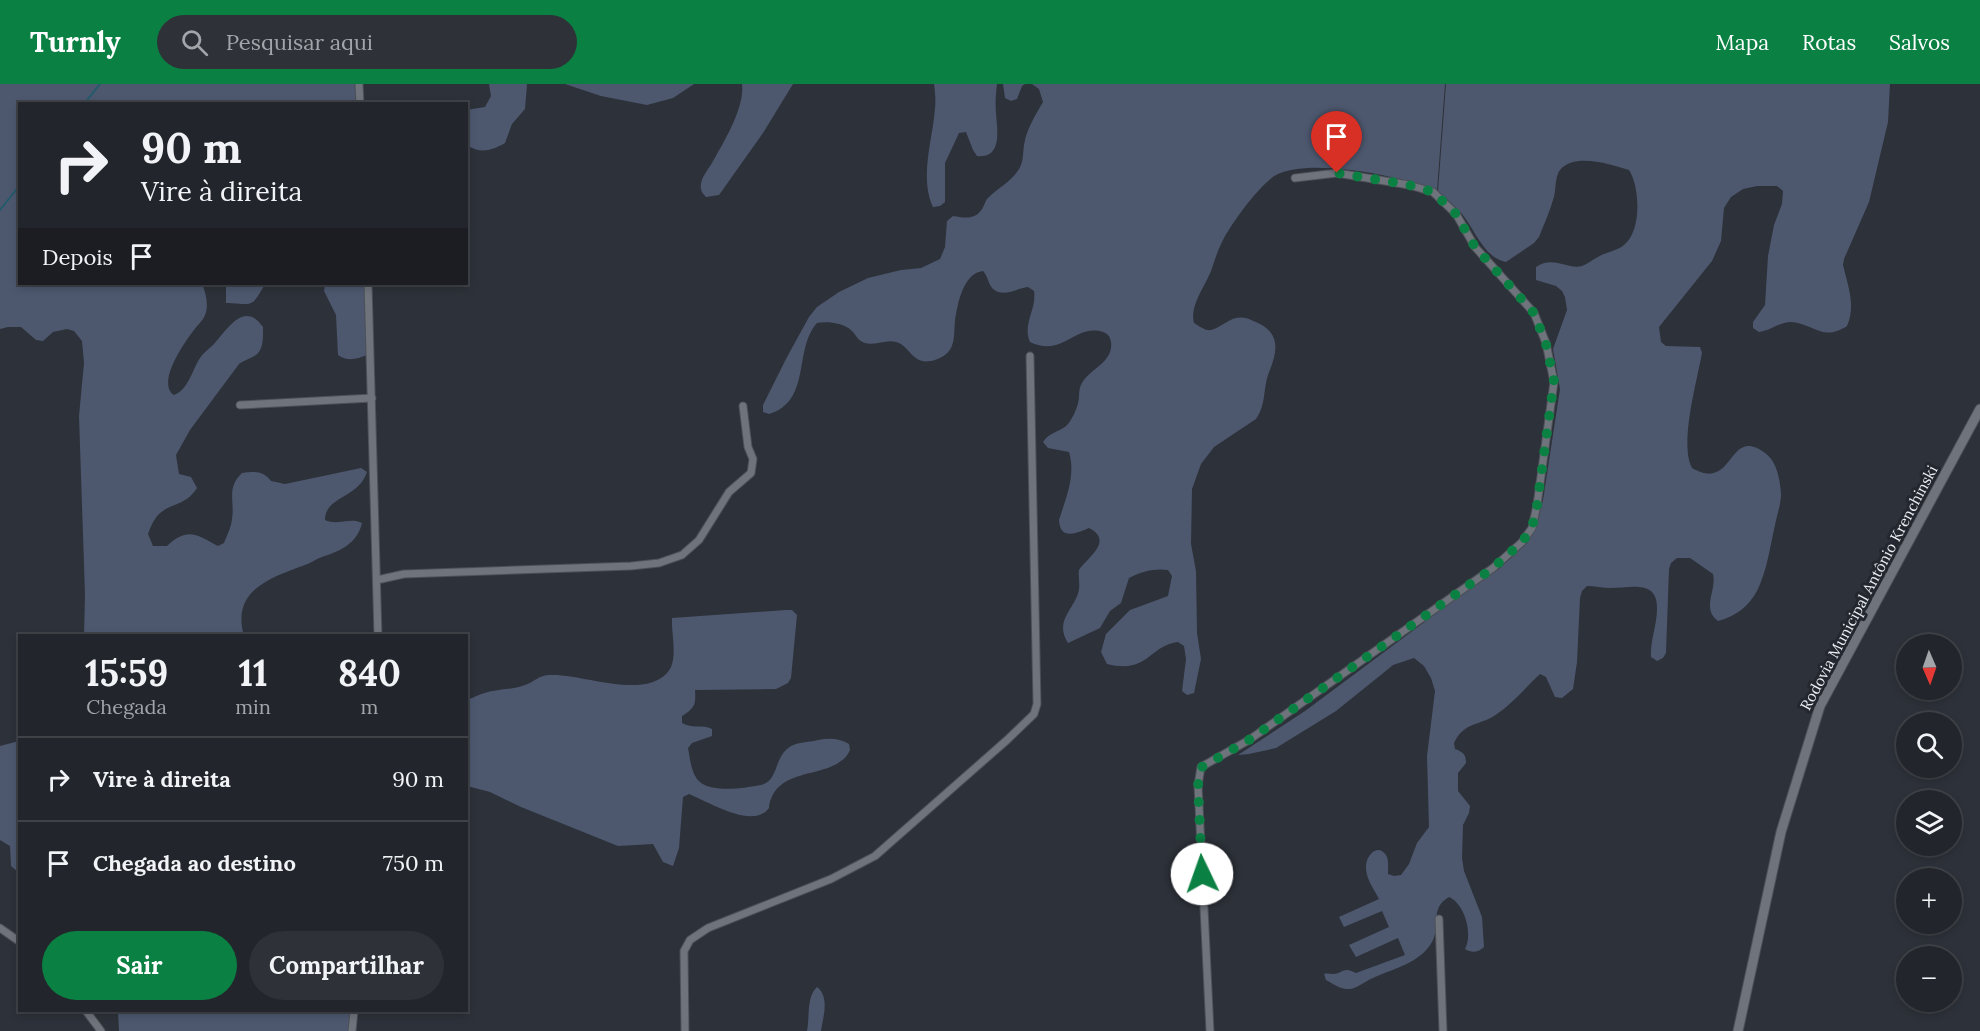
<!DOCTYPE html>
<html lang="pt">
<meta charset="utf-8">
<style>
body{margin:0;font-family:Lora,serif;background:#2e3137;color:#f1f3f6;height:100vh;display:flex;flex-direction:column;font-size:22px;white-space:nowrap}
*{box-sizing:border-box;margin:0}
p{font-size:20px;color:#a2a5a9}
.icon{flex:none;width:33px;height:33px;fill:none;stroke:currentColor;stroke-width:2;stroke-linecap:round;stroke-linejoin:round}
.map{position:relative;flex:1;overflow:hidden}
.details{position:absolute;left:18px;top:550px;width:450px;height:378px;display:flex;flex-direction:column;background:#22252b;border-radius:0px;box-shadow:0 3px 9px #0003,0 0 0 2px #3f4247}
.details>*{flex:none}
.hud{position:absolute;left:18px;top:18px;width:450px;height:183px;border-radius:0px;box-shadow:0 3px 9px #0003,0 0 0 2px #3f4247;background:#22252b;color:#f1f3f6;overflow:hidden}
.needle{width:39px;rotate:178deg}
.fabs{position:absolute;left:1896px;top:550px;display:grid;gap:12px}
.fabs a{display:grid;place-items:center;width:66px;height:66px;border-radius:50%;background:#22252b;box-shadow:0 3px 9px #0003,0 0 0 2px #3f4247;font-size:30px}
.pin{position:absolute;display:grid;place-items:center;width:51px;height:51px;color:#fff;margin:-62px -26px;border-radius:50% 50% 50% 0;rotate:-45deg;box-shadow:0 0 6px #0007}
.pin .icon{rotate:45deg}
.me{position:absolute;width:66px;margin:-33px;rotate:357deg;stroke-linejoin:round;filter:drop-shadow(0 0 4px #0008)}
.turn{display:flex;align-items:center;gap:21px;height:126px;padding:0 24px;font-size:27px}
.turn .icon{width:78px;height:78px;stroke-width:2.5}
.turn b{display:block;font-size:42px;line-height:51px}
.then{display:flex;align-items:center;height:57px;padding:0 24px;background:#0003;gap:12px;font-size:22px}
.eta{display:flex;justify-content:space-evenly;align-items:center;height:102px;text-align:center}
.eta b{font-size:36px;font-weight:800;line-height:42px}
.action{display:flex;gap:12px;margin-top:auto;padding:12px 24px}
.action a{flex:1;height:69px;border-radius:36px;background:#0b8043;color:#fff;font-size:24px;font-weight:800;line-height:69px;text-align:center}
.action a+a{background:#2e3137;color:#f1f3f6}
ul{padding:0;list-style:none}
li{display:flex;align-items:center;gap:18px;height:84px;padding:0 24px;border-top:2px solid #3f4247}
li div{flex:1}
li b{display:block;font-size:22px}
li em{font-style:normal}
header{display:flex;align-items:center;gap:36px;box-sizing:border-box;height:84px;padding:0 30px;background:#0b8043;color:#fff}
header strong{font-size:28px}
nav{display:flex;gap:33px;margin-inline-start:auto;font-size:21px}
.search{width:420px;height:54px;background:#2e3137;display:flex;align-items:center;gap:15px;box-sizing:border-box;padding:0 21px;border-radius:33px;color:#a2a5a9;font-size:22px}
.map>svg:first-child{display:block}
</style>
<header>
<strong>Turnly</strong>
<div class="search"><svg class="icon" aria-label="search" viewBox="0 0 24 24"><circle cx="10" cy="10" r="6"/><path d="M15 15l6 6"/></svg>Pesquisar aqui</div>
<nav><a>Mapa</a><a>Rotas</a><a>Salvos</a></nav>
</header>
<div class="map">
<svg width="1980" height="947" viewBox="0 0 1980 947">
<rect width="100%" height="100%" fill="#2d3139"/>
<path fill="#4d586f" d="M0,0H356L357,19L20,20V200H202C206,209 209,222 205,231C203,237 197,241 194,246C184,259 156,299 174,311C189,305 192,286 200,274C204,268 209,265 214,260C227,246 244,216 263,243C263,252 264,265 256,271C250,275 244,276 239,280L190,346L176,371L179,390L191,393L197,404C181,429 160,413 148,450L153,462H167C188,442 197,451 218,462L224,459C227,451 231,444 232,435C235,417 226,404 242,389C254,387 264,387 271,397L285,400L361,384L367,388C358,415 325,412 325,436C337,442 350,433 362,439C357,460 340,467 322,473C316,475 311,479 305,481C270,494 231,506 244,552H84L85,510L79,332L84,279L82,257L74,247L67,245L53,248L43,257L36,256L21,243H8L0,245Z
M489,0H527L525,25L512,40L505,59C491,67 480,70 467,61L466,26L485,23L491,12Z
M565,0H694L673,14L647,21L601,12Z
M742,0H793L763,49L719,111L706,113C702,109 700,106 701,100C702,92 708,86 712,79C723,59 745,24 742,0Z
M934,0H997C996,9 995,19 996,29C997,45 1003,75 977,72L973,66L966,48L959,49L945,79V118L940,122L933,123C919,93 933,55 935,24C936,16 935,8 934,0Z
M1003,0H1025L1022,2L1017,15L1011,17L1005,14Z
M1032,0H1445L1437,107C1404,92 1309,73 1276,91C1260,100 1230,141 1222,158C1218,166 1215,175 1212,184C1207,200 1189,221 1194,239C1199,242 1205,247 1211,246C1220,244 1227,236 1236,234C1245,232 1251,236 1258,239C1283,251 1276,271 1268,291C1263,306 1266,321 1256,335L1214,363L1201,380L1192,405L1191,460L1196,487L1197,549L1201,575L1194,609L1187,611L1182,607L1186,575L1184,562L1178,558C1148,562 1149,590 1107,580L1101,568L1106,550L1130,526L1168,512L1172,492L1168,486C1156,484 1141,487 1129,494L1121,519L1110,527L1100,544L1068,559C1053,536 1077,523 1079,505C1080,499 1078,492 1079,486C1088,473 1114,457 1089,444C1077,449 1060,457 1059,436C1066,414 1076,391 1069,368L1048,364L1043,358C1049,348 1061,348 1068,340C1072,335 1077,325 1078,319C1080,313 1078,307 1081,301C1088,285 1114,279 1111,258C1110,252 1108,250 1103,248C1074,239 1064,274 1030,258C1022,240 1037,225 1034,207L1028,203C1017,204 1004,214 993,205C988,200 988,192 983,187C965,189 959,214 956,230C952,248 960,268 935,276C912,283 911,262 896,258C886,255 875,262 865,259C858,257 856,251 852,247C844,239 828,237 817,239C793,266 812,317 769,330L763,328V321L787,273L809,233L817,223L839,208L868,194L901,186L921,184L940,175L945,163L947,137L953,132C964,134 975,136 982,125C985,121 985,116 989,113C998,104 1010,98 1017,88C1025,78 1022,68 1025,56C1028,43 1036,30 1043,18L1039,5Z
M1446,0H1890L1888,38L1869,118L1844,175L1843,181C1848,202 1856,222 1847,242C1822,258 1815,240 1791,238C1779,238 1770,247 1759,248L1753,244V238L1765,221L1768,172L1774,141L1782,120L1783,107L1777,102H1757L1743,105L1731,113L1724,124L1721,157L1712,177L1659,243L1661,258L1666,262L1700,263L1702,269C1697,297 1679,360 1692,384C1735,409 1727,341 1765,369C1777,377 1780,396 1781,410C1781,420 1777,431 1775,441C1770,463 1767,487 1757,507C1748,523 1736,532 1718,537C1701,525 1717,506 1713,490L1690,474H1677L1671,479L1669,485L1666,569L1663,574L1657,577L1651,573C1650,557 1657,541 1657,525C1658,495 1630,504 1610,504C1602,504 1595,502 1587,502L1582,507L1580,514L1577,578L1573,605L1562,614L1555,613L1546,593L1540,590C1526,603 1513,619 1497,630C1481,642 1464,637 1454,659L1455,665C1463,668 1466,670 1466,679L1458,689V707L1470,722L1469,729L1463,741L1462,774L1464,787L1482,833L1484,863C1477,869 1472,869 1465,865C1473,850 1465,820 1449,813C1429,824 1441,843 1432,858C1419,880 1394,884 1373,894C1365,897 1356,906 1347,905C1340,905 1332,899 1326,896L1324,890C1327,889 1330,890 1333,890C1344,889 1343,882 1356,889L1405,871L1398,854L1356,873L1349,861L1389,843L1382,827L1344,843L1339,833L1379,815C1374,805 1366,795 1366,784C1365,773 1377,758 1386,771C1389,776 1388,784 1388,790L1394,792L1401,791L1409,780L1417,759L1429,743L1427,672L1435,607L1431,594L1424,582L1414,574L1393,581L1382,590L1336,627L1276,664L1249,670L1238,671L1305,627L1450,519L1500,484L1527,459L1536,443L1543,416L1560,305L1553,265L1567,226L1565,213L1562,207L1556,202L1536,196V183C1553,171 1568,186 1582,182C1588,180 1593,175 1598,173C1606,168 1617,167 1624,161C1642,147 1640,103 1629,86C1612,81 1575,68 1560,86C1555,92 1556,105 1554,113C1550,127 1544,140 1539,153L1534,159L1506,178C1483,173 1476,147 1462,130C1455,122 1446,115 1438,107Z
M226,200H265C251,225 253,220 226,219Z
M325,200H365L367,271C357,275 348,278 338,271L336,231L324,207Z
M786,526H792L797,531L791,594L788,599L776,605L695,606C696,620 695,624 682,632V639C692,645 702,640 712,645V652L692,659L688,664C690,674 691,687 697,695C708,710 745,704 761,701C778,697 774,676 787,665C795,657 808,659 818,656C829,654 839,654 849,660L850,666C848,670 845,675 841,677C819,694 774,685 769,724C753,746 709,718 689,710L683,713L679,764L673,782L663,778L653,760L618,762L521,723L490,708L467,702V616C475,613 484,608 493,607C504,605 514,605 525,601C534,598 539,591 550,591C581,589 642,616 667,589C679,577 671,550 672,534Z
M19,657V789L11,782L10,762L0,756V662Z
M817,903C830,913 823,933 821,947H807C810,933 806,913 817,903Z
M118,927H350L349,947H119Z"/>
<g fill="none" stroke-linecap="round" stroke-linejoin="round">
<path stroke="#225b6b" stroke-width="2" d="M84,20L100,0
M0,126L20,101"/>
<g stroke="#4d5057" stroke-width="9">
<path id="street" d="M359,0L360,20
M368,200L378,552
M240,321L372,314
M377,496L404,490L631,482L659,479L682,471L699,456L729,408L751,389L753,375L748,363L743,322
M1439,835L1443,947
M0,844L20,858
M86,927L101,947
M352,947L354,927
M685,947L684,867L690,856L708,844L831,795L875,772L1007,656L1034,630L1037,620L1030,272
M1210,947L1198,701L1201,683L1249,656L1493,484L1522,458L1532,444L1537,421L1554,298L1546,259L1534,229L1475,163L1456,130L1433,108L1409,101L1337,89L1295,94"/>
</g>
<g stroke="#4d5057" stroke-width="11">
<path id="secondary" d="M1738,947L1781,748L1820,622L1980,325"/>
</g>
<use href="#street" stroke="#6e737c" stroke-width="7"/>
<use href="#secondary" stroke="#6e737c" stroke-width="9"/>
</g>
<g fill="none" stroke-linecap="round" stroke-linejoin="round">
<path stroke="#0b8043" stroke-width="10" stroke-dasharray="0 18" d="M1202,790L1198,701L1202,683L1249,656L1493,484L1522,458L1532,444L1537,421L1554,297L1546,260L1534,229L1475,163L1456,130L1433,108L1409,101L1337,89"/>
</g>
<g text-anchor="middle" stroke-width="6" stroke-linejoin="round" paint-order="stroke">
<g font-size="15" fill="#ebeef3" stroke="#23272f">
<text transform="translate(1869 504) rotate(-62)" y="5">Rodovia Municipal Antônio Krenchinski</text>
</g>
</g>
</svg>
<div class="fabs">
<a><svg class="needle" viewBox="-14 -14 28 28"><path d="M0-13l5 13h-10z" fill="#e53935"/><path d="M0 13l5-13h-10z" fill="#a2a5a9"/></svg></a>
<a><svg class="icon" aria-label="search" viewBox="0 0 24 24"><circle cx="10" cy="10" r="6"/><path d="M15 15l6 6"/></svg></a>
<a><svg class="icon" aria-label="layers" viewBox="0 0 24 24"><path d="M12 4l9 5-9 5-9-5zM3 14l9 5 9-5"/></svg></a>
<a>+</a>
<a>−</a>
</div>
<div class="pin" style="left:1337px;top:89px;background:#d93025"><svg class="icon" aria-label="arrive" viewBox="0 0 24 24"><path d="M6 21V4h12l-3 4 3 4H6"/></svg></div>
<svg class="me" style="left:1202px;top:790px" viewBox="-20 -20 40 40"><circle r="19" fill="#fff"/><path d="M0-13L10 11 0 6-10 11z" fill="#0b8043"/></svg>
<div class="hud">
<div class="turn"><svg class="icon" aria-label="right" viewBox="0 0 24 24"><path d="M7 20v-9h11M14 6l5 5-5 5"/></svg><div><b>90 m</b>Vire à direita</div></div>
<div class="then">Depois<svg class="icon" aria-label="arrive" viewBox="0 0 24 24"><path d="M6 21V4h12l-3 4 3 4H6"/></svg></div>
</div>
<section class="details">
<div class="eta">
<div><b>15:59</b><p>Chegada</p></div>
<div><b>11</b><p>min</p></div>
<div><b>840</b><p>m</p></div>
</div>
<ul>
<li><svg class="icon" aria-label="right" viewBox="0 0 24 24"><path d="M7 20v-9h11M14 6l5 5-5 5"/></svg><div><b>Vire à direita</b></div><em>90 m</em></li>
<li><svg class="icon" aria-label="arrive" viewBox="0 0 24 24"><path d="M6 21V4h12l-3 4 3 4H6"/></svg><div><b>Chegada ao destino</b></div><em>750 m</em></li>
</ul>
<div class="action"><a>Sair</a><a>Compartilhar</a></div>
</section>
</div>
